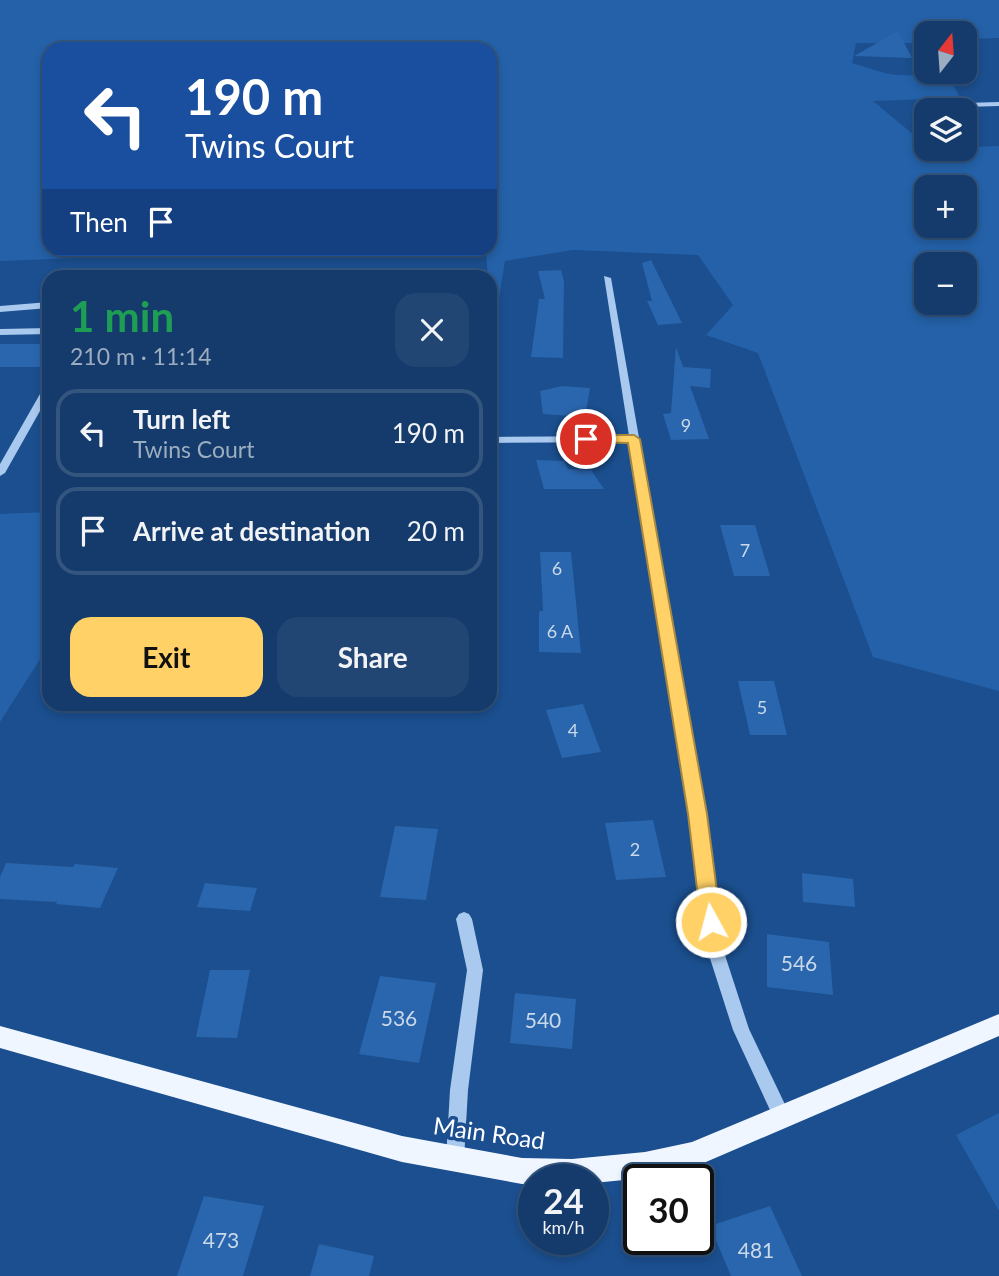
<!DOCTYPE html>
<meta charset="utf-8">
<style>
body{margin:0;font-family:Lato,sans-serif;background:#214673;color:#f1f3f6;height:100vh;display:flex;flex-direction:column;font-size:26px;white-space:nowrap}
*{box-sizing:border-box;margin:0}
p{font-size:23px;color:#9dadc1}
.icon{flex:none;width:38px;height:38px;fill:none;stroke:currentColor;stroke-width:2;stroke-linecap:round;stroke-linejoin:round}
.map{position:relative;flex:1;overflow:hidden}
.side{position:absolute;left:42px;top:270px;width:455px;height:441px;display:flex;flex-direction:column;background:#143b6b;border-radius:21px;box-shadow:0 4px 10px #0003,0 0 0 2px #33557e}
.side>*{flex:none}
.top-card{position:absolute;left:42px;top:42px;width:455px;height:214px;border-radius:21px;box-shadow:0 4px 10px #0003,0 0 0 2px #33557e;background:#1a4fa0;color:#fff;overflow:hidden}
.needle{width:46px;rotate:17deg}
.controls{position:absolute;left:914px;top:21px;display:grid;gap:14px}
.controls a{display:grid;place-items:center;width:63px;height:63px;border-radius:14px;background:#143b6b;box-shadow:0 4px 10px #0003,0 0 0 2px #33557e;font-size:35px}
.speed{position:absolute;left:518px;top:1164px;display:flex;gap:14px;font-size:35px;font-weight:700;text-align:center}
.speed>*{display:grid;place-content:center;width:91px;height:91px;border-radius:50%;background:#143b6b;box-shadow:0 4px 10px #0003,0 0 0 2px #33557e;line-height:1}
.speed small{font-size:18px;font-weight:400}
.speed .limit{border:4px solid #111;border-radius:10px;background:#fff;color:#111}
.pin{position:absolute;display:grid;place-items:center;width:60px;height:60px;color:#fff;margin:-30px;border:4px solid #fff;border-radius:50%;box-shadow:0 2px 7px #0007}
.me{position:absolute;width:77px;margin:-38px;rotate:353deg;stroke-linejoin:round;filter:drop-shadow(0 0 5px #0008)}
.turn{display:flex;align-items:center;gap:24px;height:147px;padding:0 28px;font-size:32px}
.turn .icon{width:91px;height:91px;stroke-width:2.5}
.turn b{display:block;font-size:49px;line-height:60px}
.then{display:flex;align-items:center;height:66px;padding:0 28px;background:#0003;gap:14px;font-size:26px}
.round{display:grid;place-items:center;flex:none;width:74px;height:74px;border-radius:21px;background:#214673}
.head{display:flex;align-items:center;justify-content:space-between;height:119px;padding:0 28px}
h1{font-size:42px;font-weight:700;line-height:52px;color:#1e9e55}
.cta{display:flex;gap:14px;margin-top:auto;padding:14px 28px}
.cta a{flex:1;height:80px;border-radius:21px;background:#ffd166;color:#111;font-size:28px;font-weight:700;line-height:80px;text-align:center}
.cta a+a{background:#214673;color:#f1f3f6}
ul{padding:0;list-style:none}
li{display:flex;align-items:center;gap:21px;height:88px;margin:0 14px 10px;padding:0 14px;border:4px solid #33557e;border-radius:21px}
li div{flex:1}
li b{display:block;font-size:26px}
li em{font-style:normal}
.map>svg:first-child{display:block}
</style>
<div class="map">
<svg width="999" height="1276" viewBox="0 0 999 1276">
<rect width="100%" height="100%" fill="#1b4f8f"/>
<path fill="#2461a8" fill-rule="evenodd" d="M0,0H999V38L964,39V33H926V43H856L852,63C866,67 885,75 901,75C932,77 943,60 960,98L873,101L926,145V149L999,146V691L873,657L758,353L706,335L733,305L698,255L573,250L505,261L492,341L486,249L490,248V49H49V248L309,249L0,261ZM926,187H964V226H926ZM926,264H964V303H926Z
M49,512V645L0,722V514Z
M999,1113V1211L956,1135Z"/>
<path fill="#2a66ad" d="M898,31L912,58L854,56Z
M651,260L682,323L658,325L647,301H652L642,263Z
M561,270L564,281L563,358L531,357L539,299H545L538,271Z
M0,344H49V355L42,367H0Z
M676,347L683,367L711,369L710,388L690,386L709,439L671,440L663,414L671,413Z
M562,386L590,388L585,417L543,414L540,391Z
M536,460L564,461L568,469L591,470L604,489H544Z
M720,525H755L770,576H734Z
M540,552H571L581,653L539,652V611H543Z
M738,681H774L787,735H750Z
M583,704L601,752L562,758L546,710Z
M653,820L666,877L616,880L605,823Z
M395,826L438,829L426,900L380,897Z
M6,863L73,867L75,864L118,868L100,908L56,904L57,902L0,899V877Z
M802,873L853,879L855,907L803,902Z
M205,883L257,888L250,911L197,907Z
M767,934L829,942L833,995L767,987Z
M210,970H250L237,1038L196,1037Z
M380,976L436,983L419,1063L359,1054Z
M515,993L576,999L572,1049L510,1043Z
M204,1196L264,1206L243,1276H177Z
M770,1206L802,1276H731L710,1226Z
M319,1244L374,1256L369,1276H310Z"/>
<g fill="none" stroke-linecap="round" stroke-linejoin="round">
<path fill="#a9c9ee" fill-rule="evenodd" d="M999,102V106L929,108L926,106L929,104Z
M604,276L611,278L705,814L723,949L749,1029L791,1117L788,1123L782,1126L776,1123L733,1030L707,949L691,814L630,442L490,443V437L629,436Z
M49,302V308L0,312V306Z
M49,328V334L0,335V329Z
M49,384V395L5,473L0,476V464L44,387Z
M464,912L469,914L472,919L483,970L468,1090L464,1159L461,1165L455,1168L449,1165L446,1159L450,1090L467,970L456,919L459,914Z"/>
<path fill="#f0f6ff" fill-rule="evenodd" d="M999,1014V1036L692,1168L645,1178L593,1183V1180H534V1184H522L402,1162L0,1048V1026L402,1136L522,1158L572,1159L645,1152L692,1142Z"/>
</g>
<path fill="#ffd166" stroke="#a68842" stroke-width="2" d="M586,435H634L640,439L707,814L721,922L718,928L711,930L704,928L701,922L688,814L628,443L581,442L580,439Z"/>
<g text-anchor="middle" stroke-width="7" stroke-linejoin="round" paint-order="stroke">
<g font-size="18" fill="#cad9ea">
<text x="686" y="432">9</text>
<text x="745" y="557">7</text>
<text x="557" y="575">6</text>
<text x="560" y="638">6 A</text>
<text x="762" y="714">5</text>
<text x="573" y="737">4</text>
<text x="635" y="856">2</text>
</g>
<g font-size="21" fill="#cad9ea">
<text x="799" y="971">546</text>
<text x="399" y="1026">536</text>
<text x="543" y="1028">540</text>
<text x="221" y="1248">473</text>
<text x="756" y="1258">481</text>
</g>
<g font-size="24" fill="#fff" stroke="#1b4f8f">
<text transform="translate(489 1134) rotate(8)" y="8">Main Road</text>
</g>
</g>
</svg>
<div class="controls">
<a><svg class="needle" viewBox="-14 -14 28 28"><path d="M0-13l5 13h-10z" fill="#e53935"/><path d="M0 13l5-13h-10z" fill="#9dadc1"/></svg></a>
<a><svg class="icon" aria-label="layers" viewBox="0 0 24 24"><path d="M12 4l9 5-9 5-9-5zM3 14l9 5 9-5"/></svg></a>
<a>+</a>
<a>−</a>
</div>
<div class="speed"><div>24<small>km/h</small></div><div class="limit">30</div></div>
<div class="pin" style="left:586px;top:439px;background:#d93025"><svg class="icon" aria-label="arrive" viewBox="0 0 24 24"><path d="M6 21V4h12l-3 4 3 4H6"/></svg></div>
<svg class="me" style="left:711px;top:922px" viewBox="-20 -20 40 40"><circle r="17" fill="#ffd166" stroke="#fff" stroke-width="3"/><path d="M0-11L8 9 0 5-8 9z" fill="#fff"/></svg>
<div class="top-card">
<div class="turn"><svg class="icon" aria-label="left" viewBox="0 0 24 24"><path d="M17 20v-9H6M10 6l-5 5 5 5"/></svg><div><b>190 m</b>Twins Court</div></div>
<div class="then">Then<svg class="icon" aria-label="arrive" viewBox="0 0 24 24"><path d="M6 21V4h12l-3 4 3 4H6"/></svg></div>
</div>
<section class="side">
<div class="head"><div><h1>1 min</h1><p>210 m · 11:14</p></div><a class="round"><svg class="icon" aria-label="close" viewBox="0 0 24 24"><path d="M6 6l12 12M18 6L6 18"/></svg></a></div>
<ul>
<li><svg class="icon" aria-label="left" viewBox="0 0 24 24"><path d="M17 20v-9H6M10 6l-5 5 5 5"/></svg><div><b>Turn left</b><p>Twins Court</p></div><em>190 m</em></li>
<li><svg class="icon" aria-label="arrive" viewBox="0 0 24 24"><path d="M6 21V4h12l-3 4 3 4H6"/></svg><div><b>Arrive at destination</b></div><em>20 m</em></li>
</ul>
<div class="cta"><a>Exit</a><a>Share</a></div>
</section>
</div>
